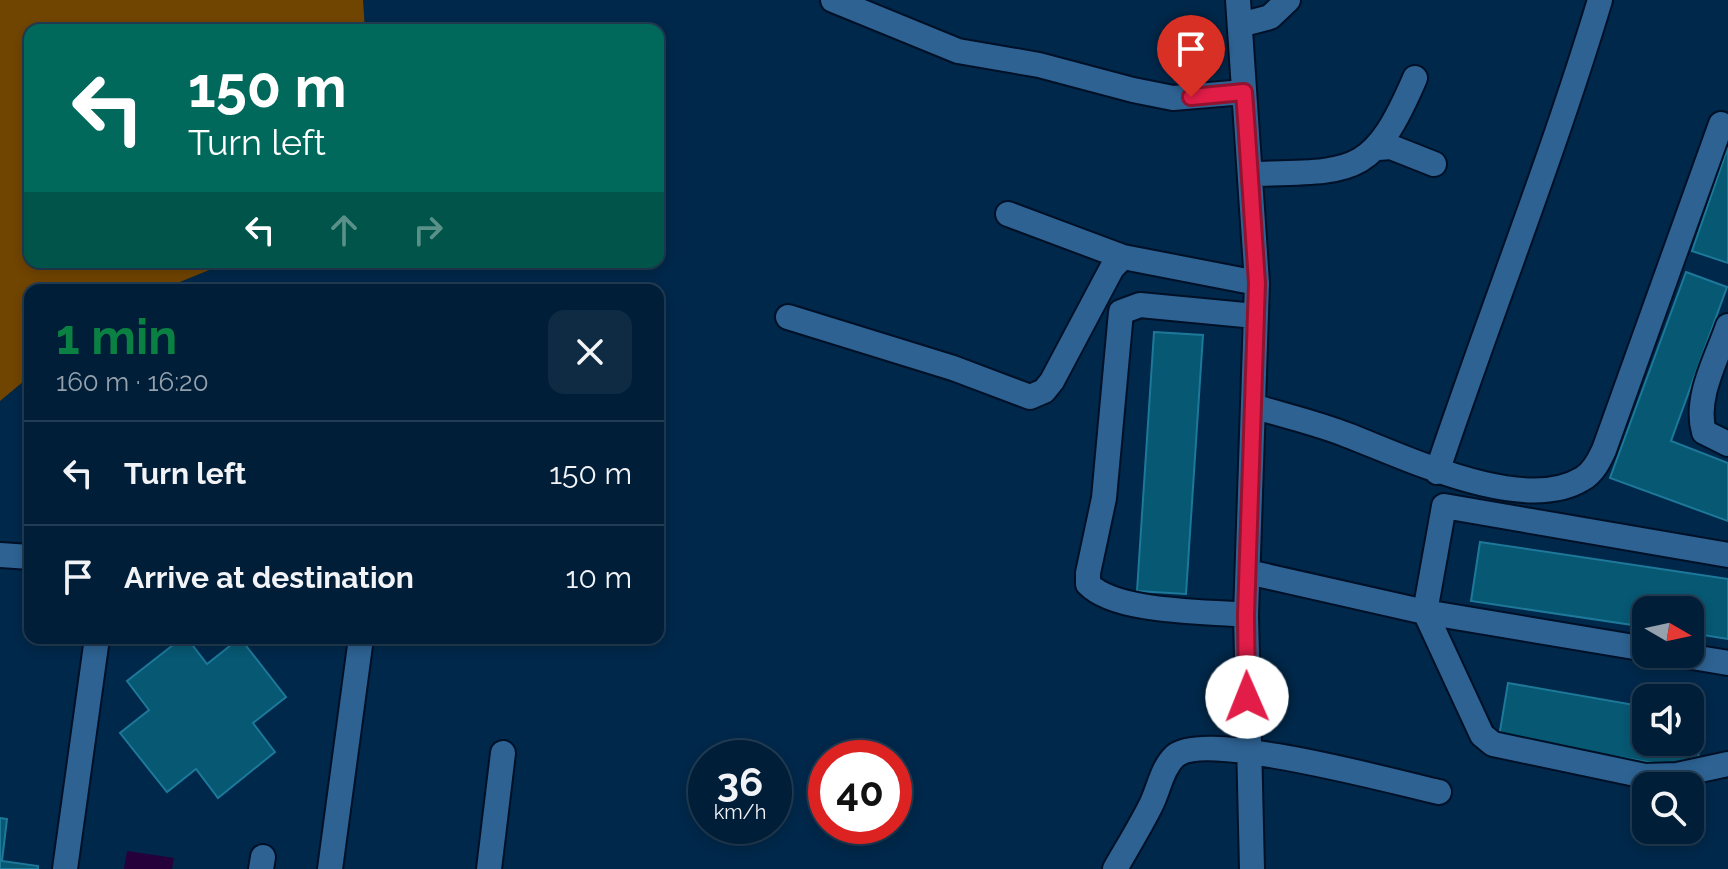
<!DOCTYPE html>
<meta charset="utf-8">
<style>
body{margin:0;font-family:Raleway,sans-serif;background:#0e2b43;color:#f1f3f6;height:100vh;display:flex;flex-direction:column;font-size:30px;white-space:nowrap}
*{box-sizing:border-box;margin:0}
p{font-size:26px;color:#95a2ae}
.icon{flex:none;width:44px;height:44px;fill:none;stroke:currentColor;stroke-width:2;stroke-linecap:round;stroke-linejoin:round}
.map{position:relative;flex:1;overflow:hidden}
.sheet{position:absolute;left:24px;top:284px;width:640px;height:360px;display:flex;flex-direction:column;background:#001e38;border-radius:16px;box-shadow:0 4px 12px #0003,0 0 0 2px #223c53}
.sheet>*{flex:none}
.top-card{position:absolute;left:24px;top:24px;width:640px;height:244px;border-radius:16px;box-shadow:0 4px 12px #0003,0 0 0 2px #223c53;background:#00695c;color:#fff;overflow:hidden}
.needle{width:52px;rotate:99deg}
.controls{position:absolute;left:1632px;top:596px;display:grid;gap:16px}
.controls a{display:grid;place-items:center;width:72px;height:72px;border-radius:16px;background:#001e38;box-shadow:0 4px 12px #0003,0 0 0 2px #223c53;font-size:40px}
.speed{position:absolute;left:688px;top:740px;display:flex;gap:16px;font-size:40px;font-weight:700;text-align:center}
.speed>*{display:grid;place-content:center;width:104px;height:104px;border-radius:50%;background:#001e38;box-shadow:0 4px 12px #0003,0 0 0 2px #223c53;line-height:1}
.speed small{font-size:20px;font-weight:400}
.speed .limit{border:12px solid #d22;background:#fff;color:#111}
.pin{position:absolute;display:grid;place-items:center;width:68px;height:68px;color:#fff;margin:-82px -34px;border-radius:50% 50% 50% 0;rotate:-45deg;box-shadow:0 0 8px #0007}
.pin .icon{rotate:45deg}
.me{position:absolute;width:88px;margin:-44px;rotate:359deg;stroke-linejoin:round;filter:drop-shadow(0 0 6px #0008)}
.turn{display:flex;align-items:center;gap:28px;height:168px;padding:0 32px;font-size:36px}
.turn .icon{width:104px;height:104px;stroke-width:2.5}
.turn b{display:block;font-size:56px;line-height:68px}
.lanes{display:flex;align-items:center;height:76px;padding:0 32px;background:#0003;justify-content:center;gap:40px;direction:ltr}
.lanes .off{opacity:.35}
.round{display:grid;place-items:center;flex:none;width:84px;height:84px;border-radius:16px;background:#0e2b43}
.overview{display:flex;align-items:center;justify-content:space-between;height:136px;padding:0 32px}
h1{font-size:48px;font-weight:700;line-height:60px;color:#0b8043}
ul{padding:0;list-style:none}
li{display:flex;align-items:center;gap:24px;height:104px;padding:0 32px;border-top:2px solid #223c53}
li div{flex:1}
li b{display:block;font-size:30px}
li em{font-style:normal}
.map>svg:first-child{display:block}
</style>
<div class="map">
<svg width="1728" height="869" viewBox="0 0 1728 869">
<rect width="100%" height="100%" fill="#00284a"/>
<path fill="#704401" d="M0,0H363L365,30H30V262H229L160,290H30V376L0,401Z"/>
<path fill="#25003b" d="M127,851L174,858L172,869H124Z"/>
<path fill="#075873" stroke="#1d7899" stroke-width="2" d="M1728,147V263L1692,251Z
M1686,272L1727,287L1671,441L1728,463V521L1610,478Z
M1154,332L1203,335L1186,594L1137,591Z
M1480,542L1728,579V639L1690,633V610H1646V627L1471,601Z
M182,638H187L207,664L240,638L286,697L253,723L275,752L218,798L196,769L167,792L120,733L149,710L127,681Z
M1508,683L1646,707V742H1690V714L1705,716L1696,770L1499,737Z
M0,818L7,819L2,861L38,866V869H0Z"/>
<g fill="none" stroke-linecap="round" stroke-linejoin="round">
<g stroke="#001027" stroke-width="28">
<path id="minor" d="M833,0L958,51L1039,65L1133,90L1173,98L1244,92
M1238,0L1257,283L1246,615L1252,869
M1240,25L1270,17L1288,0
M1378,148L1391,147L1434,164
M1251,174C1354,171 1372,178 1415,78
M1008,214L1123,257L1257,283
M788,317L953,368L1030,397L1044,391L1052,381L1112,268L1123,257
M1728,326C1717,358 1694,398 1704,432L1728,444
M1253,406C1285,416 1317,423 1347,435C1405,457 1523,515 1582,479C1593,473 1599,461 1604,450L1721,124
M1437,472C1490,314 1552,159 1600,0
M0,555L30,557
M1728,555L1444,506L1425,612L1482,735L1493,744L1645,776L1677,775L1728,764
M1248,572L1425,612L1646,649
M1246,615C1205,611 1116,613 1088,584V573L1104,498L1121,312L1140,305L1255,316
M1674,654L1728,663
M65,869L97,638
M261,869L263,857
M330,869L361,638
M489,869L503,753
M1115,869C1127,848 1140,827 1151,805C1159,789 1162,768 1175,756C1206,730 1394,782 1439,792"/>
</g>
<use href="#minor" stroke="#2d6292" stroke-width="24"/>
</g>
<g fill="none" stroke-linecap="round" stroke-linejoin="round">
<g stroke="#92132f" stroke-width="20">
<path id="route" d="M1191,97L1244,92L1246,119L1257,283L1246,615L1247,697"/>
</g>
<use href="#route" stroke="#e11d48" stroke-width="14"/>
</g>
</svg>
<div class="controls">
<a><svg class="needle" viewBox="-14 -14 28 28"><path d="M0-13l5 13h-10z" fill="#e53935"/><path d="M0 13l5-13h-10z" fill="#95a2ae"/></svg></a>
<a><svg class="icon" aria-label="sound" viewBox="0 0 24 24"><path d="M4 9h4l5-4v14l-5-4H4zM17 9q2 3 0 6"/></svg></a>
<a><svg class="icon" aria-label="search" viewBox="0 0 24 24"><circle cx="10" cy="10" r="6"/><path d="M15 15l6 6"/></svg></a>
</div>
<div class="speed"><div>36<small>km/h</small></div><div class="limit">40</div></div>
<div class="pin" style="left:1191px;top:97px;background:#d93025"><svg class="icon" aria-label="arrive" viewBox="0 0 24 24"><path d="M6 21V4h12l-3 4 3 4H6"/></svg></div>
<svg class="me" style="left:1247px;top:697px" viewBox="-20 -20 40 40"><circle r="19" fill="#fff"/><path d="M0-13L10 11 0 6-10 11z" fill="#e11d48"/></svg>
<div class="top-card">
<div class="turn"><svg class="icon" aria-label="left" viewBox="0 0 24 24"><path d="M17 20v-9H6M10 6l-5 5 5 5"/></svg><div><b>150 m</b>Turn left</div></div>
<div class="lanes"><svg class="icon" aria-label="left" viewBox="0 0 24 24"><path d="M17 20v-9H6M10 6l-5 5 5 5"/></svg><svg class="icon off" aria-label="ahead" viewBox="0 0 24 24"><path d="M12 20V5M6 11l6-6 6 6"/></svg><svg class="icon off" aria-label="right" viewBox="0 0 24 24"><path d="M7 20v-9h11M14 6l5 5-5 5"/></svg></div>
</div>
<section class="sheet">
<div class="overview"><div><h1>1 min</h1><p>160 m · 16:20</p></div><a class="round"><svg class="icon" aria-label="close" viewBox="0 0 24 24"><path d="M6 6l12 12M18 6L6 18"/></svg></a></div>
<ul>
<li><svg class="icon" aria-label="left" viewBox="0 0 24 24"><path d="M17 20v-9H6M10 6l-5 5 5 5"/></svg><div><b>Turn left</b></div><em>150 m</em></li>
<li><svg class="icon" aria-label="arrive" viewBox="0 0 24 24"><path d="M6 21V4h12l-3 4 3 4H6"/></svg><div><b>Arrive at destination</b></div><em>10 m</em></li>
</ul>
</section>
</div>
